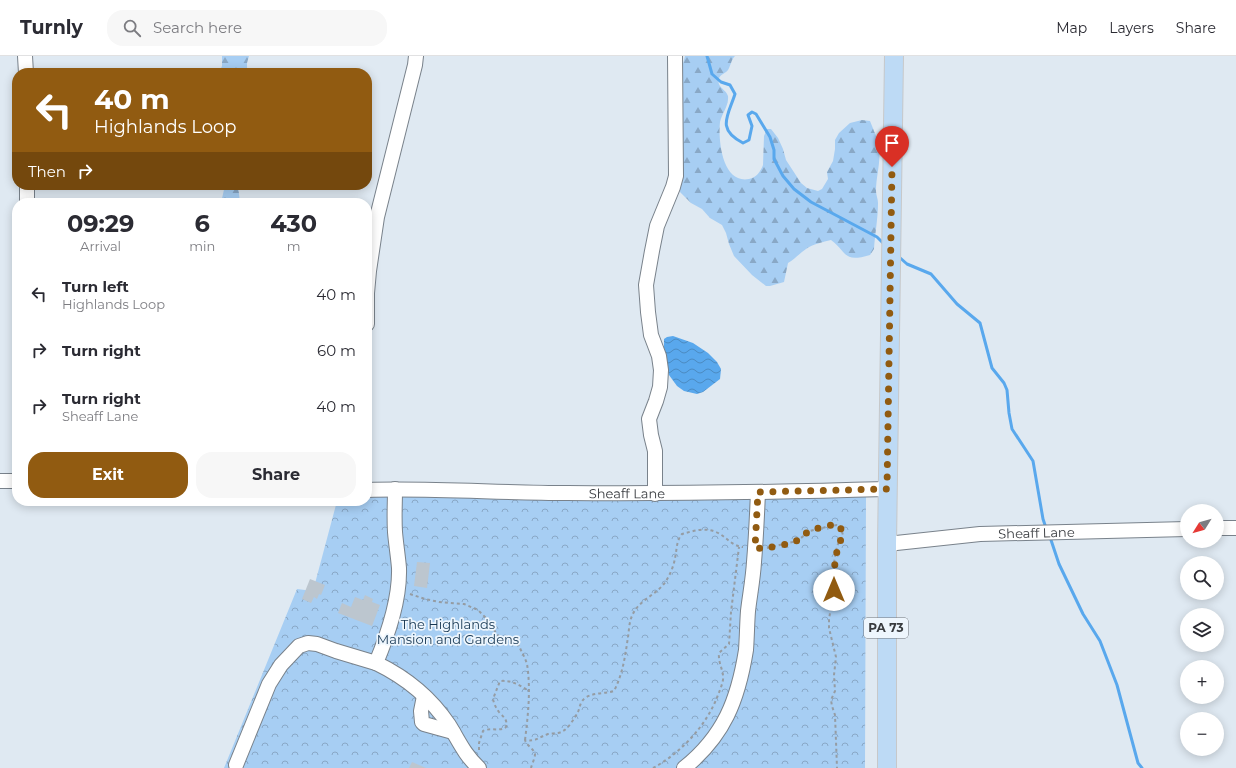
<!DOCTYPE html>
<meta charset="utf-8">
<style>
body{margin:0;font-family:Montserrat,sans-serif;background:#f7f7f7;color:#2b2b33;height:100vh;display:flex;flex-direction:column;font-size:15px;white-space:nowrap}
*{box-sizing:border-box;margin:0}
p{font-size:13px;color:#7c7c81}
.icon{flex:none;width:22px;height:22px;fill:none;stroke:currentColor;stroke-width:2;stroke-linecap:round;stroke-linejoin:round}
.map{position:relative;flex:1;overflow:hidden}
.panel{position:absolute;left:12px;top:142px;width:360px;height:308px;display:flex;flex-direction:column;background:#fff;border-radius:16px;box-shadow:0 2px 10px #0003}
.panel>*{flex:none}
.banner{position:absolute;left:12px;top:12px;width:360px;height:122px;border-radius:16px;box-shadow:0 2px 10px #0003;background:#915b11;color:#fff;overflow:hidden}
.needle{width:26px;rotate:233deg}
.tools{position:absolute;left:1180px;top:448px;display:grid;gap:8px}
.tools a{display:grid;place-items:center;width:44px;height:44px;border-radius:50%;background:#fff;box-shadow:0 2px 10px #0003;font-size:20px}
.pin{position:absolute;display:grid;place-items:center;width:34px;height:34px;color:#fff;margin:-41px -17px;border-radius:50% 50% 50% 0;rotate:-45deg;box-shadow:0 0 4px #0007}
.pin .icon{rotate:45deg}
.me{position:absolute;width:44px;margin:-22px;rotate:0deg;stroke-linejoin:round;filter:drop-shadow(0 0 3px #0008)}
.turn{display:flex;align-items:center;gap:14px;height:84px;padding:0 16px;font-size:18px}
.turn .icon{width:52px;height:52px;stroke-width:2.5}
.turn b{display:block;font-size:28px;line-height:34px}
.then{display:flex;align-items:center;height:38px;padding:0 16px;background:#0003;gap:8px;font-size:15px}
.eta{display:flex;justify-content:space-evenly;align-items:center;height:68px;text-align:center}
.eta b{font-size:24px;font-weight:700;line-height:28px}
.primary-button{display:flex;gap:8px;margin-top:auto;padding:8px 16px}
.primary-button a{flex:1;height:46px;border-radius:16px;background:#915b11;color:#fff;font-size:16px;font-weight:700;line-height:46px;text-align:center}
.primary-button a+a{background:#f7f7f7;color:#2b2b33}
ul{padding:0;list-style:none}
li{display:flex;align-items:center;gap:12px;height:56px;padding:0 16px}
li div{flex:1}
li b{display:block;font-size:15px}
li em{font-style:normal}
header{display:flex;align-items:center;gap:24px;box-sizing:border-box;height:56px;padding:0 20px;background:#fff;border-bottom:1px solid #e1e1e2}
header strong{font-size:19px}
nav{display:flex;gap:22px;margin-inline-start:auto;font-size:14px}
.search{width:280px;height:36px;background:#f7f7f7;display:flex;align-items:center;gap:10px;box-sizing:border-box;padding:0 14px;border-radius:16px;color:#7c7c81;font-size:15px}
.map>svg:first-child{display:block}
</style>
<header>
<strong>Turnly</strong>
<div class="search"><svg class="icon" aria-label="search" viewBox="0 0 24 24"><circle cx="10" cy="10" r="6"/><path d="M15 15l6 6"/></svg>Search here</div>
<nav><a>Map</a><a>Layers</a><a>Share</a></nav>
</header>
<div class="map">
<svg width="1236" height="712" viewBox="0 0 1236 712">
<defs>
<pattern id="forest-firs" width="22" height="20" patternUnits="userSpaceOnUse"><rect width="22" height="20" fill="#a7cef3"/><path d="M5 1l3.5 6h-7zM16 11l3.5 6h-7z" fill="#89a8c6"/></pattern>
<pattern id="park-crowns" width="20" height="18" patternUnits="userSpaceOnUse"><rect width="20" height="18" fill="#a7cef3"/><path d="M2 6a3 3 0 1 1 6 0M12 15a3 3 0 1 1 6 0" fill="none" stroke="#89a8c6"/></pattern>
<pattern id="water-waves" width="16" height="10" patternUnits="userSpaceOnUse"><rect width="16" height="10" fill="#59a8ed"/><path d="M0 5q4-4 8 0t8 0" fill="none" stroke="#4b8ac1"/></pattern>
</defs>
<rect width="100%" height="100%" fill="#dfe9f2"/>
<path fill="url(#forest-firs)" d="M222,0H249L247,7V17H219L222,10Z
M685,0H735C731,4 731,9 728,14C726,17 721,18 719,22C716,31 726,33 728,40C729,50 722,57 720,66C718,84 722,128 749,123C756,122 761,115 763,109L764,80L767,73H771L778,82L783,93L786,104L801,127L807,132L818,135L822,133L828,123L827,116L833,105L835,93V84L839,77L850,67L862,64L870,65C873,73 878,83 879,91C881,106 876,120 876,135C876,139 878,143 878,147C878,162 875,178 874,193L870,199C843,207 848,197 831,184C823,186 813,188 806,193C800,197 795,203 788,207L784,226L770,230H766L752,219L734,200L729,188L726,177L722,169L710,162L702,153L691,147L680,136V19Z
M225,129H238L240,147H221Z"/>
<path fill="url(#park-crowns)" d="M367,439L645,442L866,441L865,712H224L297,533L313,535L337,445H367Z"/>
<path fill="url(#water-waves)" d="M673,280L693,287L708,297L717,306L721,313L720,323L703,336L697,338L684,335L677,330L669,319L664,292V283L667,281Z"/>
<g fill="none" stroke-linecap="round" stroke-linejoin="round">
<path stroke="#59a8ed" stroke-width="3" d="M707,0L712,18L721,26L730,29L735,38C728,60 716,73 743,87L749,84L752,70L748,59L752,56L756,58L770,81L774,94V103L783,120L794,133L811,146L877,181L885,189
M898,200L907,208L931,218L957,248L980,267L992,312L1004,327L1007,334L1009,357L1012,373L1033,405L1043,463L1046,472
M1050,481L1059,508L1083,558L1100,585L1117,629L1138,707L1142,712"/>
</g>
<path fill="#bcc6cf" d="M417,506L430,507L427,532L414,530Z
M310,523L325,529L321,539L319,538L317,543L314,541L311,547L302,543Z
M365,539L373,543L372,546L380,549L372,570L338,557L342,547L351,551L355,541L363,544Z
M412,706L426,712H409Z"/>
<g fill="none" stroke-linecap="round" stroke-linejoin="round">
<g stroke="#79828b" stroke-width="16">
<g id="minor">
<path d="M25,0L26,17"/>
<path d="M27,147V129"/>
<path d="M367,268V237L369,215L377,161L415,9L416,0"/>
<path d="M0,425H17"/>
<path d="M395,433C395,447 394,461 395,476C396,488 398,500 399,512C400,544 388,578 376,607C405,621 431,642 449,669C459,685 464,698 479,712"/>
<path id="s1" d="M367,434C434,432 500,437 567,437C674,438 780,436 887,433"/>
<path d="M655,438V395L651,379L649,363L656,345L660,331L661,314L659,300L651,279L648,256L646,229L652,195L657,170L673,131L676,120L675,0"/>
<path d="M1217,472H1236"/>
<path id="s2" d="M887,488L980,478L1187,473"/>
<path d="M424,640L421,655L422,666L424,668L453,676"/>
<path d="M236,709L269,628L281,609L299,590L308,587L317,588L336,595L376,607"/>
<path d="M684,712C724,680 738,644 746,594C747,581 747,568 748,555C750,538 753,523 754,506C756,483 757,460 758,436"/>
</g>
</g>
<g stroke="#c7c8c9" stroke-width="20">
<path id="major" d="M887,712V488L894,0"/>
</g>
<path stroke="#959ca3" stroke-width="2" stroke-dasharray="3 3" stroke-linecap="butt" d="M767,492L797,485L810,475L830,470L837,469L840,470L843,479L837,490L834,507V534L829,563V572L836,601L834,619L835,635L831,644L832,650L835,659L837,712
M410,538L425,543L439,546L464,548L478,554L489,565L496,577L504,587L511,586L518,588C521,595 525,601 527,608C531,633 528,660 525,684
M479,694V687L483,675C491,671 500,676 506,671C508,663 503,661 499,656C496,652 494,648 493,643L500,625C512,624 519,629 529,635
M531,712C532,708 535,702 535,698C534,693 527,690 525,684C536,686 539,681 548,678C553,677 559,678 563,675C569,672 575,661 578,656C580,651 580,646 585,642C594,636 605,638 614,635C623,617 625,601 628,581C629,575 629,566 632,560C638,544 657,539 666,525C670,519 674,509 675,502C677,494 676,485 682,478C693,475 705,471 716,476C726,480 731,490 743,491
M653,712C681,697 707,669 718,639C720,634 722,629 723,624C724,614 718,608 719,597L729,588L731,556L739,491"/>
<use href="#minor" stroke="#fff" stroke-width="14"/>
<use href="#major" stroke="#bddaf5" stroke-width="18"/>
</g>
<g fill="none" stroke-linecap="round" stroke-linejoin="round">
<path stroke="#915b11" stroke-width="7" stroke-dasharray="0 12.6" d="M834,534C834,514 834,497 843,479L840,470C834,467 817,472 810,475C805,477 802,482 798,484C789,489 765,493 755,492L758,436L887,433L892,111"/>
</g>
<g text-anchor="middle" stroke-width="3.5" stroke-linejoin="round" paint-order="stroke">
<rect fill="#eef6fd" stroke="#6f7378" stroke-width="1" x="864" y="562" width="44" height="20" rx="3"/>
<g font-size="12" font-weight="bold" fill="#383b3f">
<text x="886" y="576">PA 73</text>
</g>
<g font-size="13" fill="#383b3f" stroke="#eef6fd">
<text dy="5" stroke="none"><textPath href="#s1" startOffset="260">Sheaff Lane</textPath></text>
<text dy="5" stroke="none"><textPath href="#s2" startOffset="150">Sheaff Lane</textPath></text>
</g>
<g font-size="13" fill="#153652" stroke="#eef6fd">
<text x="448" y="573">The Highlands<tspan x="448" dy="15">Mansion and Gardens</tspan></text>
</g>
</g>
</svg>
<div class="tools">
<a><svg class="needle" viewBox="-14 -14 28 28"><path d="M0-13l5 13h-10z" fill="#e53935"/><path d="M0 13l5-13h-10z" fill="#7c7c81"/></svg></a>
<a><svg class="icon" aria-label="search" viewBox="0 0 24 24"><circle cx="10" cy="10" r="6"/><path d="M15 15l6 6"/></svg></a>
<a><svg class="icon" aria-label="layers" viewBox="0 0 24 24"><path d="M12 4l9 5-9 5-9-5zM3 14l9 5 9-5"/></svg></a>
<a>+</a>
<a>−</a>
</div>
<div class="pin" style="left:892px;top:111px;background:#d93025"><svg class="icon" aria-label="arrive" viewBox="0 0 24 24"><path d="M6 21V4h12l-3 4 3 4H6"/></svg></div>
<svg class="me" style="left:834px;top:534px" viewBox="-20 -20 40 40"><circle r="19" fill="#fff"/><path d="M0-13L10 11 0 6-10 11z" fill="#915b11"/></svg>
<div class="banner">
<div class="turn"><svg class="icon" aria-label="left" viewBox="0 0 24 24"><path d="M17 20v-9H6M10 6l-5 5 5 5"/></svg><div><b>40 m</b>Highlands Loop</div></div>
<div class="then">Then<svg class="icon" aria-label="right" viewBox="0 0 24 24"><path d="M7 20v-9h11M14 6l5 5-5 5"/></svg></div>
</div>
<section class="panel">
<div class="eta">
<div><b>09:29</b><p>Arrival</p></div>
<div><b>6</b><p>min</p></div>
<div><b>430</b><p>m</p></div>
</div>
<ul>
<li><svg class="icon" aria-label="left" viewBox="0 0 24 24"><path d="M17 20v-9H6M10 6l-5 5 5 5"/></svg><div><b>Turn left</b><p>Highlands Loop</p></div><em>40 m</em></li>
<li><svg class="icon" aria-label="right" viewBox="0 0 24 24"><path d="M7 20v-9h11M14 6l5 5-5 5"/></svg><div><b>Turn right</b></div><em>60 m</em></li>
<li><svg class="icon" aria-label="right" viewBox="0 0 24 24"><path d="M7 20v-9h11M14 6l5 5-5 5"/></svg><div><b>Turn right</b><p>Sheaff Lane</p></div><em>40 m</em></li>
</ul>
<div class="primary-button"><a>Exit</a><a>Share</a></div>
</section>
</div>
